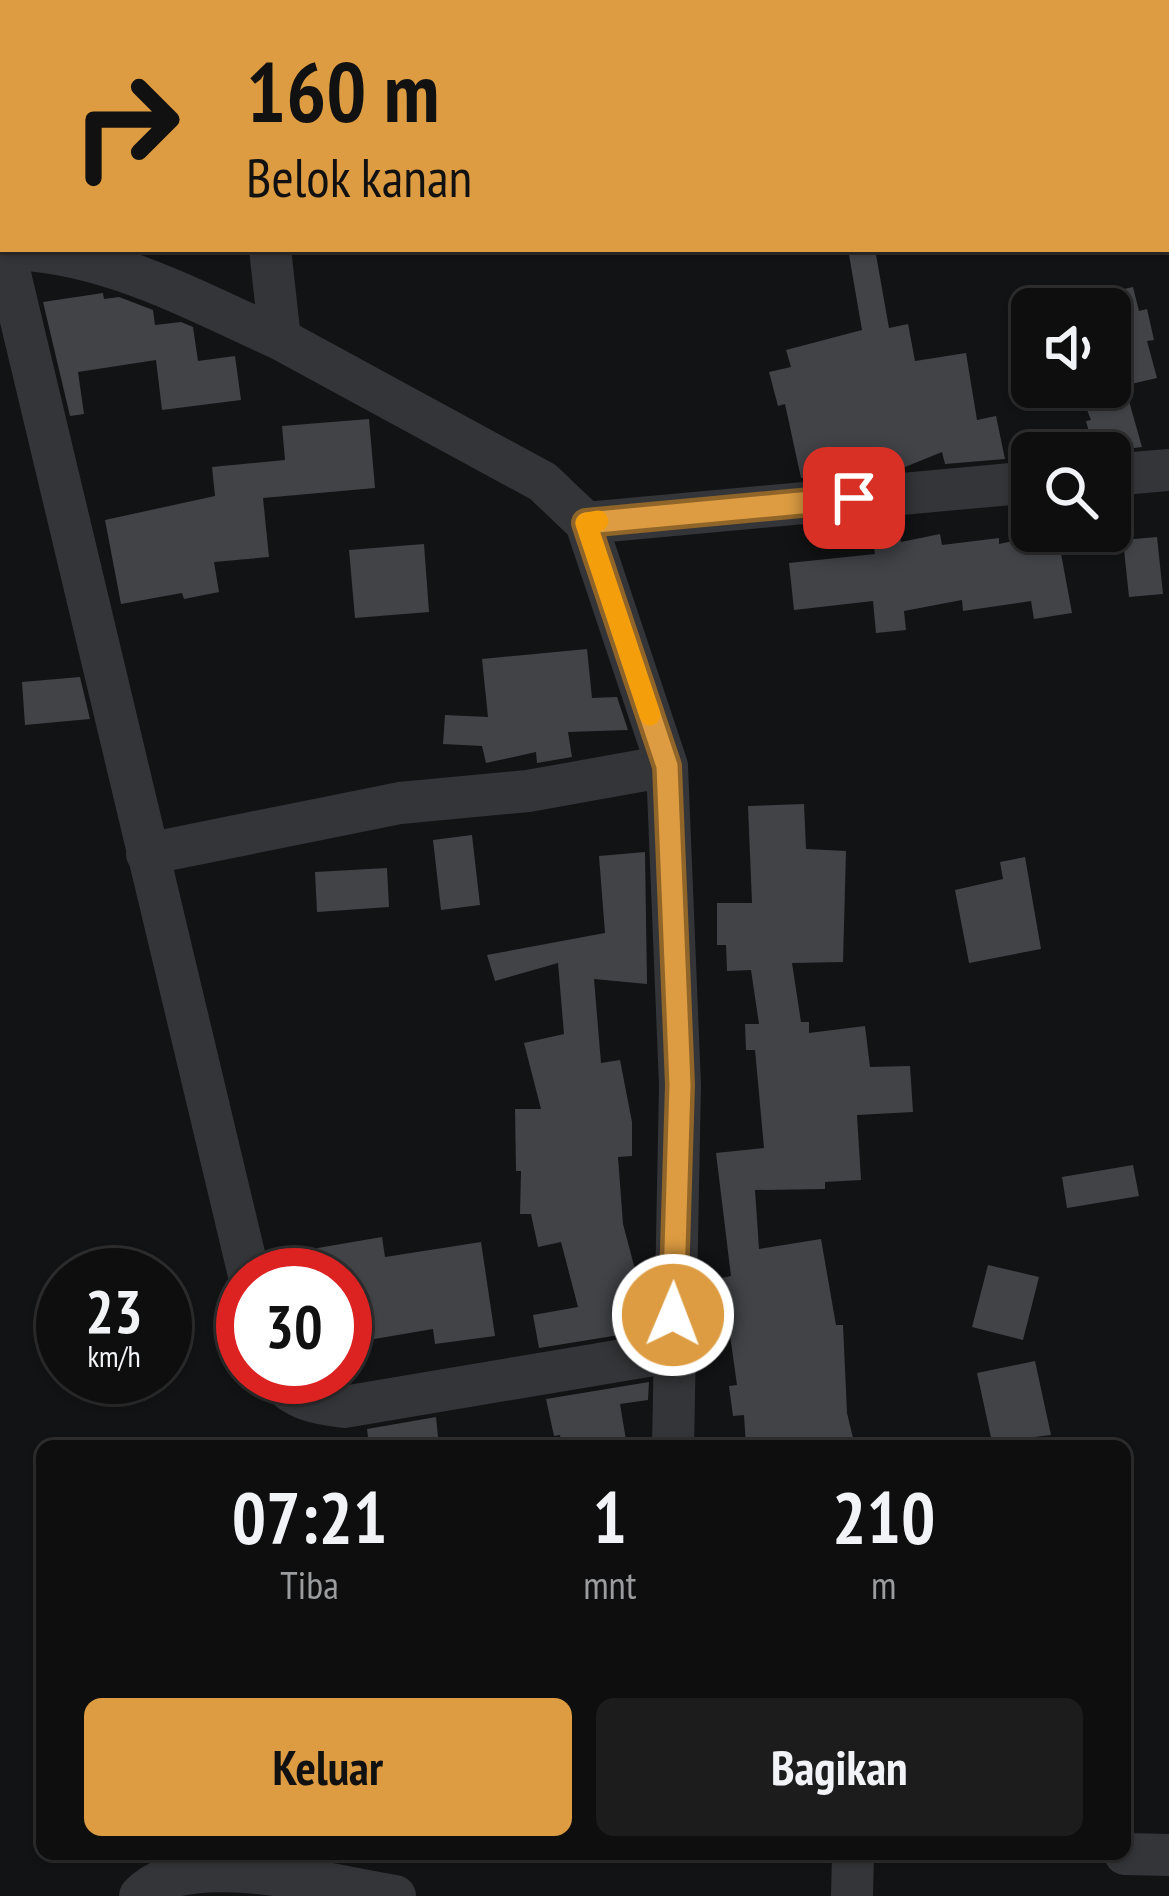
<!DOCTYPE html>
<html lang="id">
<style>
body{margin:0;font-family:"PT Sans Narrow",sans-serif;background:#1c1c1d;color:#f1f3f6;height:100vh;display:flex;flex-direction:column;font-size:45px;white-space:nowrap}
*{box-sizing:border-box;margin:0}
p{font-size:39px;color:#9b9c9e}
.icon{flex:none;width:66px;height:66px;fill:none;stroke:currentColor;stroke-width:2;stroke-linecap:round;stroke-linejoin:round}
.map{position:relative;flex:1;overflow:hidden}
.side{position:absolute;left:36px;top:1440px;width:1095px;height:420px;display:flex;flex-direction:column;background:#0e0e0f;border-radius:18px;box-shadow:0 3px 9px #0004,0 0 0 3px #2e2e2f}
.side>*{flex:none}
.guide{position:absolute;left:0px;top:0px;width:1170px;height:252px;box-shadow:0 3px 9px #0004,0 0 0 3px #2e2e2f;background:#dd9c41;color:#111;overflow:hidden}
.fabs{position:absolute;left:1011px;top:288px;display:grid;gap:24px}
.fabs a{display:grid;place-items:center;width:120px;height:120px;border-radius:18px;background:#0e0e0f;box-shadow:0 3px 9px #0004,0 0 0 3px #2e2e2f;font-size:60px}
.speed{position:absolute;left:36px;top:1248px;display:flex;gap:24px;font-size:60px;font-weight:700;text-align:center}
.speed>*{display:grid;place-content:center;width:156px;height:156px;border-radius:50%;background:#0e0e0f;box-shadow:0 3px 9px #0004,0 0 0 3px #2e2e2f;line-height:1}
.speed small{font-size:30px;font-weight:400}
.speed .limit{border:18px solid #d22;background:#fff;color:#111}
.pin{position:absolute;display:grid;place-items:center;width:102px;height:102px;color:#fff;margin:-51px;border-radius:24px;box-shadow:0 6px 18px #0006}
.me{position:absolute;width:132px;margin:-66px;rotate:1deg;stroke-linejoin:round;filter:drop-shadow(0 0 9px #0008)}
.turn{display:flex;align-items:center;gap:42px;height:252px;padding:0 48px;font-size:54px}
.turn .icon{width:156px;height:156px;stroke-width:2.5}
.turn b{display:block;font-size:84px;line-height:102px}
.eta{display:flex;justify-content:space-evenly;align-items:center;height:204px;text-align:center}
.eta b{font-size:72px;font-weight:700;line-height:84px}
.button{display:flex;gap:24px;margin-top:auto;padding:24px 48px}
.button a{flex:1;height:138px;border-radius:18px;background:#dd9c41;color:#111;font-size:48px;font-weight:700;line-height:138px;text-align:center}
.button a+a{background:#1c1c1d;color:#f1f3f6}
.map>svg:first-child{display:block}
</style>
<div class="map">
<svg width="1169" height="1896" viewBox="0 0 1169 1896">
<rect width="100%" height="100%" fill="#121314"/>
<path fill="#414347" d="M848,249H875L889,328L908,324L915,361L966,353L977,420L996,416L1005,459L945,464L942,452L900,469L801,478L785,404L778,406L769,372L791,367L786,350L862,330Z
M1133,287L1139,311L1147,309L1154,340L1147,341L1157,378L1131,384L1111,292Z
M103,293L104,299L119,297L153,310L155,325L181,322L193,327L198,361L235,356L241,400L162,410L156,360L78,372L84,414L70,416L43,302Z
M1078,387H1125L1142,447L1095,453L1086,421L1091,420Z
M369,419L375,488L263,498L269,557L214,562L219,592L184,599L182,593L121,604L105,520L215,496L212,467L285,460L282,426Z
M1057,532L1072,613L1034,619L1031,601L963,611L962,600L904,611L906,630L876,633L873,601L794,610L789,563L875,554L873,542L900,537L901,542L940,534L942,545L999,538V544Z
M1157,537L1163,594L1129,597L1123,540Z
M424,544L429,612L355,618L349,550Z
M587,649L592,698L617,697L628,730L568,732L572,757L537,763L536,752L486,763L482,746L443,744L445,715L488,717L482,659Z
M80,677L90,719L25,725L22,682Z
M804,804L806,849L846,851L843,962L792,963L801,1022H809V1033L865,1026L870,1067L910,1066L913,1112L857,1115L861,1180L825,1182V1189L755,1190L759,1249L821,1239L836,1325H843L847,1413L855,1446H746L744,1415L733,1416L729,1386L737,1385L726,1307L701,1312L702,1282L731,1276L716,1153L764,1148L755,1050H746L745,1024H759L751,970L727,971L726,945H717V903H752L748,806Z
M472,835L480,905L441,910L433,840Z
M645,852L647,984L594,979L601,1063L620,1060L632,1122V1156L618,1157L623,1224L642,1296L650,1294V1330L539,1348L533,1315L578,1307L561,1242L538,1247L531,1214H520L521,1171H516L515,1109H541L524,1043L564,1034L558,963L495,981L487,955L605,933L599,856Z
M1025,857L1041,949L969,963L955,890L1003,879L1000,862Z
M387,868L389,907L317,912L315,872Z
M1133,1165L1139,1196L1067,1208L1062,1177Z
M382,1237L385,1257L481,1242L495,1336L435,1344L433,1329L345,1344V1275H274L271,1256Z
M988,1265L1039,1277L1023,1340L972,1327Z
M1035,1361L1051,1435L992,1442L977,1373Z
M649,1382L648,1400L620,1404L627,1446H562L560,1435L554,1436L546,1399Z
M436,1417L439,1446H369L367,1429Z"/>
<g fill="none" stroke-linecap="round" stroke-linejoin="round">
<path stroke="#343538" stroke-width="42" d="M238,0V3
M0,249C100,248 191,299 280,339
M4,249L249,1275
M270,249L280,339L543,482L586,523L667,766L680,1085L673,1446
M1110,475L1169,470
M586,523L1032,482
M147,854L400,803L528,791L667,766
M278,1377C291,1400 320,1404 344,1407L671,1352
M1125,1854L1169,1855
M140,1896C184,1845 335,1887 395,1896
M852,1896L853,1854"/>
</g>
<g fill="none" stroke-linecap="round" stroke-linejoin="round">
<g stroke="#90652a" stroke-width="30">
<path id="route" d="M673,1315L680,1085L667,766L586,523L854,498"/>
</g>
<use href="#route" stroke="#dd9c41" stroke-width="21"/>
<path stroke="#f59e0b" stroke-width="21" d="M598,521L586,523L650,715"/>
</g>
</svg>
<div class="fabs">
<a><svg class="icon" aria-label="sound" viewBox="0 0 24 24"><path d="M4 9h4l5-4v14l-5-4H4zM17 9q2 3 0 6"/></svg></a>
<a><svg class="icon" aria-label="search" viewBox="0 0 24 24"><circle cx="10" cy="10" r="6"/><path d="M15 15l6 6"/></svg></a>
</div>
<div class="speed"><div>23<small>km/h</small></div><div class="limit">30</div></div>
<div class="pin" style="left:854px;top:498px;background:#d93025"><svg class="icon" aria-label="arrive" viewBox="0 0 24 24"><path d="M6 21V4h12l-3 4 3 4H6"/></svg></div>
<svg class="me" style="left:673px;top:1315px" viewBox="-20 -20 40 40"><circle r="17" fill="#dd9c41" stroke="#fff" stroke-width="3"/><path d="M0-11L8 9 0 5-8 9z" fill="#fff"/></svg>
<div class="guide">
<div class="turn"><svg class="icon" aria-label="right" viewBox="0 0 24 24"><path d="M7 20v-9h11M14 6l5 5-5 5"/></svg><div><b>160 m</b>Belok kanan</div></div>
</div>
<section class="side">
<div class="eta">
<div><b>07:21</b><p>Tiba</p></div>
<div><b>1</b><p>mnt</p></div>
<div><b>210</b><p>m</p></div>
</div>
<div class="button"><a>Keluar</a><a>Bagikan</a></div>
</section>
</div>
